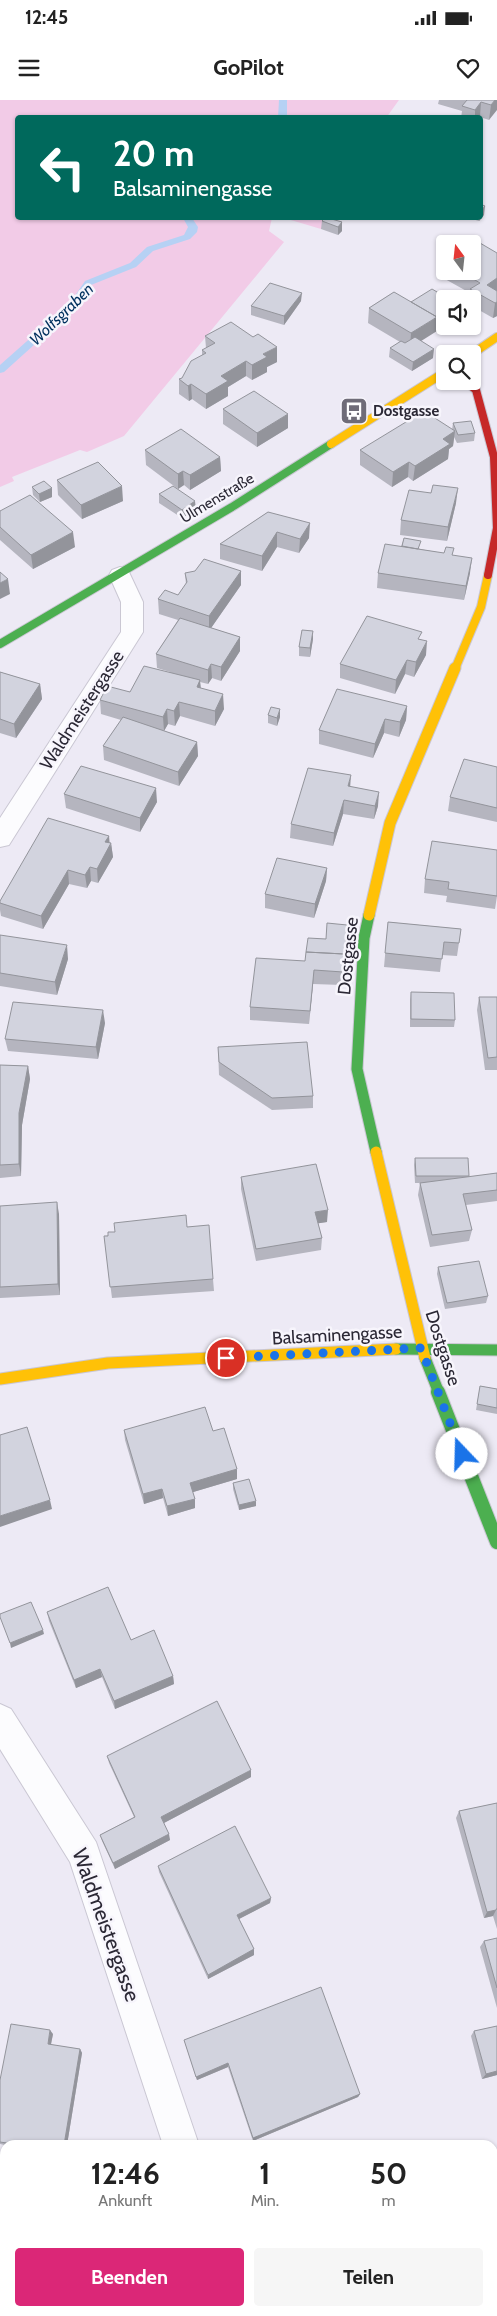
<!DOCTYPE html>
<html lang="de">
<meta charset="utf-8">
<style>
body{margin:0;font-family:Cabin,sans-serif;background:#f6f6f6;color:#222;height:100vh;display:flex;flex-direction:column;font-size:19px;white-space:nowrap}
*{box-sizing:border-box;margin:0}
p{font-size:16px;color:#767676}
.icon{flex:none;width:28px;height:28px;fill:none;stroke:currentColor;stroke-width:2;stroke-linecap:round;stroke-linejoin:round}
.map{position:relative;flex:1;overflow:hidden}
.side{position:absolute;left:0px;top:2040px;width:498px;height:176px;display:flex;flex-direction:column;background:#fff;border-radius:15px 15px 0 0;box-shadow:0 1px 4px #0004}
.side>*{flex:none}
.guide{position:absolute;left:15px;top:15px;width:468px;height:105px;border-radius:5px;box-shadow:0 1px 4px #0004;background:#00695c;color:#fff;overflow:hidden}
.needle{width:32px;rotate:345deg}
.buttons{position:absolute;left:436px;top:135px;display:grid;gap:10px}
.buttons a{display:grid;place-items:center;width:45px;height:45px;border-radius:5px;background:#fff;box-shadow:0 1px 4px #0004;font-size:25px}
.pin{position:absolute;display:grid;place-items:center;width:42px;height:42px;color:#fff;margin:-21px;border:2px solid #fff;border-radius:50%;box-shadow:0 1px 5px #0007}
.me{position:absolute;width:55px;margin:-28px;rotate:339deg;stroke-linejoin:round;filter:drop-shadow(0 0 4px #0008)}
.turn{display:flex;align-items:center;gap:18px;height:105px;padding:0 15px;font-size:22px}
.turn .icon{width:65px;height:65px;stroke-width:2.5}
.turn b{display:block;font-size:35px;line-height:42px}
.eta{display:flex;justify-content:space-evenly;align-items:center;height:85px;text-align:center}
.eta b{font-size:30px;font-weight:700;line-height:35px}
.button{display:flex;gap:10px;margin-top:auto;padding:10px 15px}
.button a{flex:1;height:58px;border-radius:5px;background:#db2777;color:#fff;font-size:20px;font-weight:700;line-height:58px;text-align:center}
.button a+a{background:#f6f6f6;color:#222}
.status{display:flex;justify-content:space-between;align-items:center;height:35px;padding:0 25px;background:#fff;direction:ltr}
.status svg{height:14px;fill:currentColor}
header{display:flex;justify-content:space-between;align-items:center;height:65px;padding:0 15px;background:#fff;font-size:22px;font-weight:700}
.map>svg:first-child{display:block}
</style>
<div class="status"><b>12:45</b><svg viewBox="0 0 49 12"><path d="M0 12V9h3v3zM5 12V6h3v6zM10 12V3h3v9zM15 12V0h3v12zM26 1h20v11H26zM47 4h2v5h-2z"/></svg></div>
<header><svg class="icon" aria-label="menu" viewBox="0 0 24 24"><path d="M4 6h16M4 12h16M4 18h16"/></svg>GoPilot<svg class="icon" aria-label="heart" viewBox="0 0 24 24"><path d="M12 20l-8-8c-3-5 5-10 8-4 3-6 11-1 8 4z"/></svg></header>
<div class="map">
<svg width="497" height="2216" viewBox="0 0 497 2216">
<rect width="100%" height="100%" fill="#edeaf5"/>
<path fill="#f2cbe7" d="M0,0H399L386,18H18V118H272L269,131L284,142L124,336L87,352L80,350L12,377L14,381L0,387Z
M284,118H331L321,129Z"/>
<g fill="none" stroke-linecap="round" stroke-linejoin="round">
<path fill="#b6d1f4" fill-rule="evenodd" d="M279,0H287V18H278Z
M183,118H192L198,127L197,132L190,139L153,151L136,167L91,185L76,207L4,272L0,273V265L70,203L85,181L130,163L147,147L184,135L188,127Z"/>
<g stroke="#cac7d3" stroke-width="2">
<path id="street" d="M120,467L128,470L143,502V532L9,745L0,747V718L121,532V502L109,475L112,470Z
M0,1604L11,1609L96,1742L199,2045H163L70,1762L0,1649Z
M219,2211H256L257,2216H219Z"/>
</g>
<g stroke="#cac7d3" stroke-width="10">
<path id="fast-far2" d="M0,544L232,407L331,344"/>
</g>
<g stroke="#cac7d3" stroke-width="13">
<path id="fast-far1" d="M369,815L364,838L357,969L376,1052
M396,1249L497,1250
M425,1258L439,1293"/>
</g>
<g stroke="#cac7d3" stroke-width="16">
<path id="fast" d="M438,1292L497,1442"/>
</g>
<g stroke="#cac7d3" stroke-width="10">
<path id="slow-far1" d="M472,254L497,237
M331,344L445,272
M455,569L481,507L488,475"/>
</g>
<g stroke="#cac7d3" stroke-width="13">
<path id="slow" d="M369,815L390,723L455,568
M376,1052L425,1258
M0,1279L108,1263L396,1249"/>
</g>
<g stroke="#cac7d3" stroke-width="10">
<path id="jam" d="M465,281L476,290L494,357L497,428L488,475"/>
</g>
<use href="#street" fill="#fcfcfe" fill-rule="evenodd"/>
<use href="#fast-far2" stroke="#4caf50" stroke-width="8"/>
<use href="#fast-far1" stroke="#4caf50" stroke-width="11"/>
<use href="#fast" stroke="#4caf50" stroke-width="14"/>
<use href="#slow-far1" stroke="#ffc107" stroke-width="8"/>
<use href="#slow" stroke="#ffc107" stroke-width="11"/>
<use href="#jam" stroke="#c62828" stroke-width="8"/>
</g>
<path fill="#b5b5bf" d="M439,0H497L489,20L480,17L461,18L462,11L438,4Z
M484,115L479,121L469,118H480Z
M322,121L342,122V131L338,135L321,129Z
M497,153V216L493,218L472,206V199H469L470,193L445,179L446,171H472Z
M394,192L421,241L433,258L412,271L389,257L390,248L400,242L368,223L369,208Z
M301,201L284,225L251,215V206Z
M205,236L277,262L267,267V272L252,280L246,276L228,287V296L206,309L192,299L189,301L179,294V279L182,278L202,255V250L206,248Z
M223,309L288,328L257,347L223,324Z
M453,323L475,333L474,341L457,343L454,337L453,346L449,349L448,359L413,381L408,377L392,387L360,365V350L452,330Z
M145,350L220,357L221,371L190,390L184,385L178,389L146,365Z
M57,380L123,401L82,419L58,395Z
M32,387L52,388V397L40,402L33,395Z
M159,394L196,410L182,418L159,403Z
M456,403L447,441L400,435L401,420Z
M0,411L75,447L33,469L0,440Z
M268,412L309,438L299,453L277,447L262,471L220,459V444Z
M404,438L420,449L453,455L470,473L464,500L377,488L378,473L401,447Z
M241,471V485L211,528L240,537V551L221,581L212,578L208,584L200,582L201,588L224,609L215,626L180,616L175,626L168,624L164,631L197,642L198,656L179,686L104,660L103,646L121,620L101,614L100,600L130,592L170,572L157,568L156,554L178,520L159,514L158,499L178,495L186,485L185,473Z
M313,539L310,557L299,556V547Z
M421,539L426,555L414,577L405,574L395,594L340,578V564Z
M0,572L40,584L42,599L16,638L0,633Z
M407,606L406,620L399,637L384,633L373,658L319,644V630Z
M268,615L280,617L277,626L268,623Z
M497,667V722L448,711L450,697Z
M350,687L378,706L374,719L343,714L333,746L290,738L291,724Z
M64,694L157,702L140,732L66,708Z
M109,736V743H111L113,757L98,783L91,781L87,788L69,784L43,829L1,816L0,810V801Z
M497,750V796L495,809L446,802L447,796L424,793L425,779Z
M327,768L326,781L314,818L265,808V794Z
M388,822L461,829L457,856L442,855L440,872L384,867Z
M347,825L342,885L313,884L309,924L250,920V907L305,861L326,839Z
M0,835L68,859L57,895L0,886Z
M411,892L455,920L454,927H410V900Z
M479,897H497V970H485L477,910Z
M105,923L98,959L8,951L5,939Z
M218,947L313,996V1008L272,1010L219,975Z
M0,965L28,966L30,979L22,1025L21,1076L0,1078Z
M415,1058L469,1076V1077L497,1073V1101L466,1105L472,1130L469,1141L430,1147L418,1095L420,1083H424H415L414,1065Z
M241,1077L327,1122L318,1123L322,1138L321,1150L256,1161L241,1089Z
M0,1106L59,1114L60,1195L0,1198Z
M187,1127L213,1179L214,1191L112,1198L104,1136Z
M438,1167L488,1196L486,1203L445,1209L437,1174Z
M480,1286L497,1289V1314L476,1310Z
M124,1330L213,1331L237,1379L193,1392L195,1408L168,1416L163,1398L144,1404L125,1340Z
M233,1383L256,1406L239,1410L233,1389Z
M47,1512L131,1540L173,1576L174,1584L115,1609L102,1577L76,1588L49,1521Z
M107,1656L251,1677L164,1723L170,1740L115,1769L102,1741L100,1735L134,1717L109,1663Z
M497,1703V1829L493,1816L484,1818L456,1718L459,1711Z
M158,1766L271,1798L270,1803L239,1819L254,1849V1855L208,1879L159,1772Z
M497,1838V1908L480,1847L484,1841Z
M497,1926V1975L482,1979L471,1936L474,1931Z
M53,1934L51,1945L80,1949L82,1953L67,2045H5L0,2044V1980Z
M184,1940L360,1994L358,1997L253,2041L228,1967L197,1980Z"/>
<path fill="#93949b" d="M495,0H497V10L489,20L491,5Z
M481,2L480,17L475,18V10Z
M485,106L484,115L479,121L480,112Z
M342,122V131L338,135V127Z
M497,178V192L487,185Z
M302,193L301,201L284,225V216Z
M497,202V216L493,218L495,203Z
M437,217L445,218V226L410,248L411,233Z
M277,247V262L267,267V272L252,280V265L263,254Z
M434,249L433,258L412,271L413,262Z
M246,261V276L228,287V296L206,309V294L221,276Z
M191,284L192,299L189,301L188,286Z
M288,314V328L257,347V333Z
M455,331L453,346L449,349L448,359L413,381L415,366L443,339Z
M220,357L221,371L190,390V375Z
M409,362L408,377L392,387L393,372Z
M183,371L184,385L178,389V374Z
M122,386L123,401L82,419L81,405Z
M52,388V397L40,402L39,394Z
M458,388L456,403L447,441L448,427Z
M195,401L196,410L182,418V410Z
M310,423L309,438L299,453L300,439Z
M73,432L75,447L33,469L31,455Z
M277,432V447L262,471V456Z
M472,458L470,473L464,500L466,486Z
M241,471V485L209,531V516Z
M8,479L10,494L0,499V483Z
M313,531V539L310,557V548Z
M240,537V551L221,581V567Z
M427,541L426,555L414,577L416,562Z
M407,560L405,574L395,594L396,580Z
M211,564L212,578L208,584V570Z
M200,580L201,594L197,587Z
M40,584L42,599L16,638L14,624Z
M223,594L224,609L215,626V611Z
M179,602L180,616L175,626L174,611Z
M407,606L406,620L399,637L400,622Z
M167,609L168,624L164,631L163,617Z
M280,609V617L277,626V618Z
M385,619L384,633L373,658L375,644Z
M197,642L198,656L179,686L178,672Z
M351,675L350,689L348,686Z
M156,688L157,702L140,732V718Z
M379,692L378,706L374,719L375,706Z
M344,700L343,714L333,746L334,733Z
M109,736L110,747L111,743L113,757L98,783L97,769L105,742Z
M90,767L91,781L87,788L85,775Z
M327,768L326,781L314,818L315,804Z
M68,770L69,784L43,829L41,816Z
M67,845L68,859L57,895L55,882Z
M314,870L313,884L309,924L310,911Z
M103,910L105,923L98,959L96,947Z
M28,966L30,979L22,1025L21,1076L19,1064V1013Z
M57,1102L59,1114L60,1195L58,1184Z
M328,1110L327,1122L314,1124L315,1112Z
M237,1369V1379L190,1393V1383Z
M162,1389L163,1398L144,1404L143,1394Z
M195,1399V1408L168,1416L167,1406Z
M50,1400L52,1409L0,1427V1416Z
M256,1401V1406L239,1410V1405Z
M43,1530L44,1534L11,1548L10,1543Z
M100,1569L102,1577L76,1588L74,1580Z
M173,1576L174,1584L115,1609L114,1601Z
M251,1670V1677L162,1724L161,1717Z
M169,1734L170,1740L115,1769L113,1763Z
M271,1798L270,1803L237,1820V1815Z
M496,1810L493,1816L484,1818L487,1812Z
M254,1849V1855L208,1879V1875Z
M50,1930L53,1934L50,1948L48,1944Z
M80,1949L82,1953L67,2045H64Z
M228,1963V1967L197,1980L196,1977Z
M497,1971V1975L482,1979L486,1974Z
M360,1994L358,1997L253,2041V2038Z
M73,2211H75V2216H72Z"/>
<path fill="#d2d3de" stroke="#93949b" d="M467,0H495L491,5L481,2L475,10L462,6Z
M480,104L485,106L480,112Z
M325,118H328L342,122L338,127L322,121Z
M480,143L497,153V178L487,185L497,191V202L495,203L470,189L480,183L460,171H472V147Z
M270,183L302,193L284,216L251,206Z
M432,189L449,199H445V218L436,224L437,217L411,202Z
M394,192L437,217L411,233L369,208Z
M231,222L253,237L258,234L277,247L263,254L267,257L252,265L246,261L221,276L228,281L206,294L191,284L188,286L179,279L182,278L191,261L206,253L202,250L215,243L205,236Z
M415,237L434,249L413,262L390,248L401,241L405,243Z
M254,291L288,314L257,333L223,309Z
M424,311L455,331L443,339L450,344L415,366L409,362L393,372L360,350Z
M471,321L475,333L458,335L453,323Z
M181,329L220,357L190,375L183,371L178,374L145,350Z
M98,362L122,386L81,405L57,380Z
M44,381L52,388L39,394L32,387Z
M433,385L458,388L448,427L401,420L409,390L431,393Z
M173,386L195,401L182,410L159,394Z
M30,395L73,432L31,455L0,427V411Z
M268,412L310,423L300,439L277,432L262,456L220,444Z
M404,438L421,441L418,449L402,446Z
M385,444L444,453L446,447L454,448L452,455L472,458L466,486L378,473Z
M204,459L241,471L209,516L158,499L165,490L178,495L187,482L185,473L195,471Z
M0,472L8,479L0,483Z
M367,516L422,532L418,539L427,541L416,562L407,560L396,580L340,564Z
M180,518L240,537L221,567L211,564L208,570L156,554Z
M302,530L313,531L310,548L299,547Z
M144,566L200,580L197,587L223,594L215,611L179,602L174,611L167,609L163,617L100,600L107,586L130,592Z
M0,572L40,584L14,624L0,619Z
M337,589L407,606L400,622L385,619L375,644L319,630Z
M271,607L280,609L277,618L268,615Z
M123,617L197,642L178,672L103,646Z
M464,659L497,667V708L450,697Z
M81,666L156,688L140,718L64,694Z
M308,668L351,675L348,686L379,692L375,706L344,700L334,733L291,724Z
M48,718L109,736L105,742L111,743L97,769L90,767L85,775L68,770L41,816L0,803V801Z
M432,741L497,750V796L448,789L449,782L425,779Z
M277,758L327,768L315,804L265,794Z
M388,822L461,829L459,843L444,842L442,859L385,853Z
M327,823L347,825L344,860V854L306,852L308,838L326,839Z
M0,835L67,845L55,882L0,873Z
M306,852L344,854L343,872L314,870L310,911L250,907L256,858L305,861Z
M411,892L454,893L455,920L411,919Z
M479,897H497V957L488,958Z
M13,902L103,910L96,947L5,939Z
M307,942L313,996L272,998L219,962L218,947Z
M0,965L28,966L19,1013V1064L0,1065Z
M415,1058H468L469,1076H416Z
M316,1064L328,1110L315,1112L322,1138L256,1149L241,1077Z
M497,1073V1090L463,1094L472,1130L432,1135L420,1083Z
M57,1102L58,1184L0,1187V1106Z
M186,1115L187,1127L209,1125L213,1179L110,1187L104,1136H108V1132H115L114,1123Z
M479,1161L488,1196L447,1203L438,1167Z
M480,1286L497,1289V1308L477,1304Z
M205,1307L213,1331L224,1328L237,1369L190,1383L195,1399L167,1406L162,1389L143,1394L124,1330Z
M27,1327L50,1400L0,1416V1335Z
M249,1379L256,1401L239,1405L233,1383Z
M108,1487L131,1540L154,1530L173,1576L114,1601L100,1569L74,1580L47,1512Z
M31,1502L43,1530L10,1543L0,1517V1514Z
M217,1601L251,1670L161,1717L169,1734L113,1763L100,1735L135,1717L107,1656Z
M497,1703V1808L496,1810L487,1812L459,1711Z
M235,1726L271,1798L237,1815L254,1849L208,1875L158,1766Z
M497,1838V1888L484,1841Z
M321,1887L360,1994L253,2038L228,1963L196,1977L184,1940Z
M11,1924L50,1930L48,1944L80,1949L64,2045H20L0,2042V1980Z
M497,1926V1971L486,1974L474,1931Z
M0,2123L5,2124V2211H73L72,2216H11L0,2215Z
M305,2211H388L390,2216H307Z
M468,2212L470,2216H460Z"/>
<g fill="none" stroke-linecap="round" stroke-linejoin="round">
<path stroke="#1a73e8" stroke-width="9" stroke-dasharray="0 16.2" d="M226,1258L421,1248L462,1354"/>
</g>
<defs>
<g id="bus-square" transform="scale(1.4375)"><rect x="-9" y="-9" width="18" height="18" rx="4" fill="#6f6c78" stroke="#f7f5fc"/><path d="M-5-6H5V4H4V6H2V4H-2V6H-4V4H-5ZM-3.5-4V0h7V-4ZM-3.5 1.2v1.5H-2V1.2ZM2 1.2v1.5H3.5V1.2Z" fill="#fff"/></g>
</defs>
<g fill-rule="evenodd">
<use href="#bus-square" x="354" y="311"/>
</g>
<g text-anchor="middle" stroke-width="5" stroke-linejoin="round" paint-order="stroke">
<g font-size="15" font-weight="bold" fill="#2b2835" stroke="#f7f5fc" text-anchor="start">
<text x="373" y="316">Dostgasse</text>
</g>
<g font-size="15" fill="#2b2835" stroke="#f7f5fc">
<text transform="translate(217 398) rotate(-31)" y="5">Ulmenstraße</text>
</g>
<g font-size="16" font-style="italic" fill="#00305e" stroke="#f7f5fc">
<text transform="translate(61 214) rotate(-44)" y="6">Wolfsgraben</text>
</g>
<g font-size="18" fill="#2b2835" stroke="#f7f5fc">
<text transform="translate(82 610) rotate(-57)" y="6">Waldmeistergasse</text>
<text transform="translate(348 856) rotate(-84)" y="6">Dostgasse</text>
<text transform="translate(337 1235) rotate(-3)" y="6">Balsaminengasse</text>
<text transform="translate(443 1248) rotate(72)" y="6">Dostgasse</text>
</g>
<g font-size="21" fill="#2b2835" stroke="#f7f5fc">
<text transform="translate(106 1825) rotate(70)" y="7">Waldmeistergasse</text>
</g>
</g>
</svg>
<div class="buttons">
<a><svg class="needle" viewBox="-14 -14 28 28"><path d="M0-13l5 13h-10z" fill="#e53935"/><path d="M0 13l5-13h-10z" fill="#767676"/></svg></a>
<a><svg class="icon" aria-label="sound" viewBox="0 0 24 24"><path d="M4 9h4l5-4v14l-5-4H4zM17 9q2 3 0 6"/></svg></a>
<a><svg class="icon" aria-label="search" viewBox="0 0 24 24"><circle cx="10" cy="10" r="6"/><path d="M15 15l6 6"/></svg></a>
</div>
<div class="pin" style="left:226px;top:1258px;background:#d93025"><svg class="icon" aria-label="arrive" viewBox="0 0 24 24"><path d="M6 21V4h12l-3 4 3 4H6"/></svg></div>
<svg class="me" style="left:462px;top:1354px" viewBox="-20 -20 40 40"><circle r="19" fill="#fff"/><path d="M0-13L10 11 0 6-10 11z" fill="#1a73e8"/></svg>
<div class="guide">
<div class="turn"><svg class="icon" aria-label="left" viewBox="0 0 24 24"><path d="M17 20v-9H6M10 6l-5 5 5 5"/></svg><div><b>20 m</b>Balsaminengasse</div></div>
</div>
<section class="side">
<div class="eta">
<div><b>12:46</b><p>Ankunft</p></div>
<div><b>1</b><p>Min.</p></div>
<div><b>50</b><p>m</p></div>
</div>
<div class="button"><a>Beenden</a><a>Teilen</a></div>
</section>
</div>
